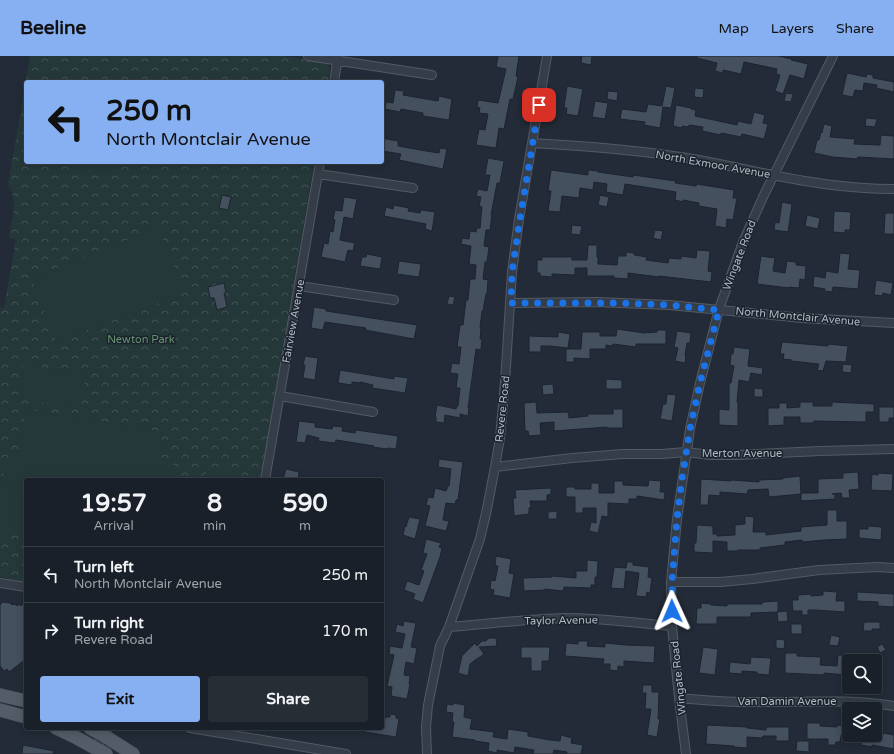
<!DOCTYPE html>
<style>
body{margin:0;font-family:"Varela Round",sans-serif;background:#272d35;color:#f1f3f6;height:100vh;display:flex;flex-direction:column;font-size:15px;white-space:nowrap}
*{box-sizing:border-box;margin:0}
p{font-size:13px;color:#9fa3a8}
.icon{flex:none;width:22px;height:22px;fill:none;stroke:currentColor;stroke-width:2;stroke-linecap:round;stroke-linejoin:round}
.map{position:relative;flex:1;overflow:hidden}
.side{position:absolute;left:24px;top:422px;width:360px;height:252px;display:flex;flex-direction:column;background:#1a2029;border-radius:4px;box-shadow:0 2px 10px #0003,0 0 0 1px #383e46}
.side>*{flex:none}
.top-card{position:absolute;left:24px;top:24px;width:360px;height:84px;border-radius:4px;box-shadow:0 2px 10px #0003,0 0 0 1px #383e46;background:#87b0f2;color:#111;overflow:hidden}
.tools{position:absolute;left:842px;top:598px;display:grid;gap:8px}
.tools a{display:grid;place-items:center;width:40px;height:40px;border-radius:4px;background:#1a2029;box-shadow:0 2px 10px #0003,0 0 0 1px #383e46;font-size:20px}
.pin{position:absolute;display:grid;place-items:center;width:34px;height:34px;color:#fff;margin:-17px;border-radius:8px;box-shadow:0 2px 6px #0006}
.me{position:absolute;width:44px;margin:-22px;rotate:359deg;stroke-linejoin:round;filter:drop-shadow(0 0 3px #0008)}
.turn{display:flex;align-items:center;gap:14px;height:84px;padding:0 16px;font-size:18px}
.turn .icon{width:52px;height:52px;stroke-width:2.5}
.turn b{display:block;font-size:28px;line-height:34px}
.eta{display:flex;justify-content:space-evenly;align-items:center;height:68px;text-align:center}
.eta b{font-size:24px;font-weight:800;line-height:28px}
.primary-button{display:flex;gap:8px;margin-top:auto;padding:8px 16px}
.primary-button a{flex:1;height:46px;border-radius:4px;background:#87b0f2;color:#111;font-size:16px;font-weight:800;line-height:46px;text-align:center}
.primary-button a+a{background:#272d35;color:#f1f3f6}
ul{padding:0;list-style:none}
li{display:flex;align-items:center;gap:12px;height:56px;padding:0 16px;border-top:1px solid #383e46}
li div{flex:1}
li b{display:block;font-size:15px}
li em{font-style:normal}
header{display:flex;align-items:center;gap:24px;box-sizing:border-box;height:56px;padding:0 20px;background:#87b0f2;color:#111}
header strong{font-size:19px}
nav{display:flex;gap:22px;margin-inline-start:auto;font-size:14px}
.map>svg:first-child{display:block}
</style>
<header>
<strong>Beeline</strong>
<nav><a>Map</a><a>Layers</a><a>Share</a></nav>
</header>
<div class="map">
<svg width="894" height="698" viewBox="0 0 894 698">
<defs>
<pattern id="park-crowns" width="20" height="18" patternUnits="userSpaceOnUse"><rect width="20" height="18" fill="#253839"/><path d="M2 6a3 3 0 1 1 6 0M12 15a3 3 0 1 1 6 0" fill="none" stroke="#425354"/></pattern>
</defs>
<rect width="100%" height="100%" fill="#222b37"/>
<path fill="url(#park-crowns)" d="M30,0H285L320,6L326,7L330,12L328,26H26V106H314L260,424H26V527L0,521V251L4,252L16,183L9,182V180C12,162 19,145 8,129Z"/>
<path fill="#253839" d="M67,106H130L109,115L87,116L66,110Z
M159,172L184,237L56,286L31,222Z
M23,308L86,319L80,353L17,342Z
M26,353L163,376L159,401L174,405L171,424H26V480L5,478L0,471V435L6,402L18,398Z
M207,413L237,418L236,424H205Z"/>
<path fill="#45505f" stroke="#1c242e" d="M498,0H519L516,20L518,21L513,43H510L504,73L499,72L496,92L476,89L479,73L485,74L488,58L479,57L480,52L477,51L478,44L498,47L506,13L496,11Z
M582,0H592L591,9L581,7Z
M697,0H778L792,3L791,4L808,8L804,23L790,19L783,38L775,35L780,19L776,18L777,13L744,6L741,18L723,14V17L715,15L717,7L697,2Z
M847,17L866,21L867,18L873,19V22L894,26V36L876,32L877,29L864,27L863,35L855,34L853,41L842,39Z
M567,30L583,33L578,60L566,58L567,52H564Z
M666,30L675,32L671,52L663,51L660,72L644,69L645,66L620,63L622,53L646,56L648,48L662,50Z
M695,32L704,33L703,42L694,41Z
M395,34L404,35L403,39L438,45L439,40L452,43L449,64L423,60V57L401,53L400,56L385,53L386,46L393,47Z
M608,35L618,36L617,45L607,43Z
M786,37L793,38L791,46L784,45Z
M595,45L608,47L605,63L592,61Z
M676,49L691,52V53L696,54L695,60L737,69L738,65L751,68L754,56L765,59L763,67L768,68L764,83L742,78L741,81L721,77V79L702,75L703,71L689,69V71L682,70V72L673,70Z
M866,62L877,63L875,71L865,70Z
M824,68L832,70L830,81L855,83L854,88L880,89L881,79L894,80V103L858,101L857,103L833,101L814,97L817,84H819L821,76L822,77Z
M382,82L398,85V90L426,95L439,97L440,92L447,93L443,113L399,104L401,98L382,95Z
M488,102L504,105L500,127H497L491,159H492L490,174H486L484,190L489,191L487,206H485L483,223L488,224L487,238H486L483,255H482L480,272H481L480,283H482L481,294L476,293L468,352H469L468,360L460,358V362L445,359L444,367L436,366V361H435L437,349L456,353L457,350H458L460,332H456L458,318L450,317L452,307L459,308L461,291H457L460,269H463L466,244H468L470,223H475L476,209L469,208L471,190L461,188L462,182L469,183L470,175L476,176L477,172H480L482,151L479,150L481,141L476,140L478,133L487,135L490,119H485Z
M551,114L588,119V114L598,115V116L633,121V119L676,125L675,127L696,130L697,128L734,134L733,142H737L733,164L727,163L726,172L715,170L717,153L699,150V147L683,144V146L675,144L676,136L625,128L623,139L606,136L607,128L594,126L593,134L580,132L579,142L562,140L560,156L548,155L551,135H548Z
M222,139L231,141L228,154L219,152Z
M600,139L609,141L607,151L598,149Z
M344,141L357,143L353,163L344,161L340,184L355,187L353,195L348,194L345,206L321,201L324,187L328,188L330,175L333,176L335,164L333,163L335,154L342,155Z
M782,146L792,148L788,176L774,174L775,166L779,167Z
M394,149L409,152L408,155L420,157L421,154L435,156L432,175L425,173L426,168L384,160L386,151L393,153Z
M834,155L851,156L850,174H845V177L833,176Z
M885,157H894V178H884Z
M807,159L820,162L818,173L805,170Z
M572,169L582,170L580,179L571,178Z
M655,174L663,175L661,184L653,182Z
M588,189H597V201H598V208L617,209L618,200H626V196L634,197V199L647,201L646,204L668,207L669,202L681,203V200L696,202L697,194L710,195L708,215L712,216L711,226L659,220V221L628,217V223L614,222V220H587V212H575V219L552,218V221L540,220V217H537V204H542V201H572V204H587Z
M840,197L850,198L848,213L860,214L858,233L833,231L832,236L824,235L825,233L813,231L814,220L825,222L826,215L838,217Z
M367,198L382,201L380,213L360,210L362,201H366Z
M761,200L775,202L773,215L785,217L787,205L796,206V209L806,210L805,224L800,223L799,232L789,231V232L757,228Z
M399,205L421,208L419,221L397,218Z
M876,224L893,227L891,239L883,237L882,240L874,239Z
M224,227L226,237H224L227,251L217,254L214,242H210L208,231Z
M449,240L455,241L453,249L447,248Z
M314,251L326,253V255L417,269L414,283L365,274L366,272L325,266L323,274L311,272Z
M617,273L644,277L657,276V274H666V288H636V291L613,288L612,290L606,289V293H590V303L574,302V306H566V293H581L582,276H600V280H616Z
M677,275L691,277L690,287H687L685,299H686L685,307L675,305L678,292L674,291Z
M558,276L570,278L568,292L550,290H541V296H529V280L558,281Z
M782,286L828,290V288L848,290L846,306L826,305L823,315L817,314L819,308L791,305L792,304L783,303L784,298H780Z
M734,291L750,293L748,310L763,312L762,319L751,317L749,326L739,324L737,346H738V370L719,369V353L729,354V327H731L734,310L730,309L731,298H733Z
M305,300L318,302L315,324L303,322L305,309H303Z
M843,308L852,309L851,317L842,316Z
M340,314L394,323V320L408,322L405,337L372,332L373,329L360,326V327L352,326V329L338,327Z
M606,323L622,324V333H606Z
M553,328L554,338L543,339L542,329Z
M754,332L763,333V341H754Z
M667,338L676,339L672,365L660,363L663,348H666Z
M536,346L537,357L568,356L569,362L588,360L587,358H613V353H623V372H607V371L554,375V366L540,367L541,379L529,380L528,375H525L524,347Z
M800,346H813V350H832V346L874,348V356H866V366L814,365V367H800V361H784V369L768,370V352H779V347H787V352L800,351Z
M879,351H894V362H889V366H879Z
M299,365L315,367V371L332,373L333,370L343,371L342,375L355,377L356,374L398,380L396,393L388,392L387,393L373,391L374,390L336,384L335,387L318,385L319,382L307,379L305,387L296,386Z
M439,403L463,406L458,444H456L455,448L446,447L443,464L449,465L446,475L425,470L430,450L426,449L428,441L433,442L435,432L446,435L448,430H449L451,413L438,411Z
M286,413L299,416L298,424H283Z
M858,416L859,433L849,434L850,442H842L841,437L832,438H835V443L801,445V437H818V423L843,422V417Z
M878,417L893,418L892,435L871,434L872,418L878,419Z
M800,420L801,438L769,441L768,433L748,434L747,438L720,436V440L709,439L708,449H700L701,423L731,425V424L759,426V424L783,423V422Z
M649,424L661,425L660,436H665L664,444L637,440V443H629V448L608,447V461L602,460L598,477L589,475L591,466L596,467V452H583V457H575V441H566V431H575V433H591V427H599V437H614V425H623V429L648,430Z
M551,432V438L547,439V445H530L531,451L529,452V458L514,460L513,442H516L515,434Z
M827,454H837V465H847V483L824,484L802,486V484L785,486V489L760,492V494H738V495H727V486L713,485V497L694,496V487H696L697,469L713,470V478H717V480L735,479V469L745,468V460L754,461L753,476H766V479L801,475V471L827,469Z
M557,455V463H548V456Z
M409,461L420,463L415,483L403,479L405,470L406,471Z
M868,470L882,471L881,484L859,482V473H868Z
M426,483L441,487L439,491L442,492L440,501L423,547L413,543L415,538L404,534L407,525L419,529L424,515L421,514L427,498L423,497Z
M496,500L511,503L509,517L514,518L510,542L493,539L494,534L490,533L491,524L495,525L498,510H495Z
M587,504L598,505L597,521H595V529H591V532L564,531L563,535L545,533V534L524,535L523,522L552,521V520L576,522V515H587Z
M627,506H633V509L649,511L648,521L652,522L650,537L647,536L646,541L636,540L639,517L626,515L624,533L611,532L614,511L626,512Z
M823,535L837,536L836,545H845V556L816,554H808V559H802V555H793L792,544H798V539L811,538V540L823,539Z
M857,536L894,538V551L878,550V546L857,545Z
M778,545V556L751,557V561H717V568H696L697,552H701V547L711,548V549L727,550V548H762V546Z
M3,546L10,547L12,549L15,548L17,550L20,548L21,550L23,548L26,553V603L9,616L7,613L4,615L0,610V549Z
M787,555L788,565L778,566L777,556Z
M404,565L416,567L411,591L417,592L414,608L406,606L404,619L410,620L409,628H410L407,643L391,640L392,631L387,630L394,599L389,598L390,590L402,592L405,578L395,576L397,568L403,570Z
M864,566H880V573H872V575H863Z
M791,568H802V578H791Z
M831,579L840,581L838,590L829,589Z
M489,582H496L497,590L479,591L484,598L480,601L478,602L470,608L468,620L458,617L462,600L475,587L477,590L482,585H486Z
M776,583L785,584L784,593L776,592Z
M578,585H588L587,590L605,591V587L626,589L655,590L654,607L624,605V611L618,610V615L610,614V608H603L604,603L565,600L566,587L578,588Z
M882,588L886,594L880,597L877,591Z
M521,591H550L549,605H542V615H531V602H521Z
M703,591L718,593L715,619L699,617Z
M785,597H797V600L821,601L820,609L837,610L838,599L849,600V617H846V619L824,617V619L785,617Z
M751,601L771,602L769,619L757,618V616L742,615V618L729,617L730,606L750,608Z
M643,629H652V636H659L658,663H660L657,681L647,679L651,653H645L646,637H642Z
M453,647L465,649L464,661L472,663L470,673L494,676L493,681L507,683L508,673L528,676V680L550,684L560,685L561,679L572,682L571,687L583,689L581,698H566L567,696L554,694L553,698H533L534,694L515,691L514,697L497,694V697L488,695L489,687L475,685V684L452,681L454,666H452L453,657L446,656L447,648L453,649Z
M390,658L396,659V662L399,663L396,681L365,676V672H384L385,661H390Z
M807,667H820V670L837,671V669L849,670L848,680L841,679L840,686H836L835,689H828V683H807Z
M707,669L747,671V672L766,674V671H789V685H776V680H763L762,682L747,681V692L734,691V690L706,688Z
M883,677L894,679V693L872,689V691L861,689L863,679H883Z
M797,685H809V696L796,695Z
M23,689L54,695L53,698H22Z"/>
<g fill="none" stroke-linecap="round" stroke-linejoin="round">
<g stroke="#535a65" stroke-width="10">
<path id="minor" d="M308,0L432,19
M334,26L338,1
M532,87C586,90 640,94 693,103C737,111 780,122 824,128C847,131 871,133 894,133
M318,118L413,132
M299,230L394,244
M511,247L597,246L669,249L802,262L894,267
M280,340L373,356
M495,411L572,402L623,398H662L686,396L711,399H737L820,395L894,393
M265,424L320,106
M671,526H720L752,523L819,514L877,511L894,512
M0,527L26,531
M449,571C487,568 526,563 565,562C601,562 637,567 672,570
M679,642C701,644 724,646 747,646C796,647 845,642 894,650
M190,672L346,698
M96,692L108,672
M427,698L426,671L428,649L438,600L440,590L449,571L480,483L487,453L495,411L500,382L505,326L512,216L519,163L547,0
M686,698L679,642L672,570L671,526L677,463L690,373L700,327L719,253L743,186L763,141L833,0"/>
</g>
<g stroke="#3e4651" stroke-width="14">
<path id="primary" d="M0,639L26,645
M0,654L26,661
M56,672L77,682L106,698
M90,672L103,679L133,698"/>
</g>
<use href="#minor" stroke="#353d48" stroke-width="8"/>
<use href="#primary" stroke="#535c68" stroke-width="13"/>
</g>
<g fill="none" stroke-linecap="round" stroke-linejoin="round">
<path stroke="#1a73e8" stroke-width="7" stroke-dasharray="0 12.6" d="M539,49L520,163L512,216L511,247H619L669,249L719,254L700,327L690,373L682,423L677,463L672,526V555"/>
</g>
<g text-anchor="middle" stroke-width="3" stroke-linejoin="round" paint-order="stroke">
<g font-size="11" fill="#b0b7c4" stroke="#1a222c">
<text transform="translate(713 108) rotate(10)" y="4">North Exmoor Avenue</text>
<text transform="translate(739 199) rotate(-69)" y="4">Wingate Road</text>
<text transform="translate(798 260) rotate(5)" y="4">North Montclair Avenue</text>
<text transform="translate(293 265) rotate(-80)" y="4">Fairview Avenue</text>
<text transform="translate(502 353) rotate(-84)" y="4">Revere Road</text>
<text x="742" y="401">Merton Avenue</text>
<text transform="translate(561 564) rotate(-1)" y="4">Taylor Avenue</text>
<text transform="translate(678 622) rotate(-96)" y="4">Wingate Road</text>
<text x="787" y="649">Van Damin Avenue</text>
</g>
<g font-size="11" fill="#689372" stroke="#1a222c">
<text x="141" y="287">Newton Park</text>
</g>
</g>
</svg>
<div class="tools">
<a><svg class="icon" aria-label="search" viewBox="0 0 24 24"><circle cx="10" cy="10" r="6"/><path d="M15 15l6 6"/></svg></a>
<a><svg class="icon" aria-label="layers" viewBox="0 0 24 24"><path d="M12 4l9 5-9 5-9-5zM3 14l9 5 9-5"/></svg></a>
</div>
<div class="pin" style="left:539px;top:49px;background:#d93025"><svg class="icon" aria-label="arrive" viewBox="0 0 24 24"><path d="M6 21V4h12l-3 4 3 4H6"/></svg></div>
<svg class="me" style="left:672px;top:555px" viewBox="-20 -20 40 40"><path d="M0-17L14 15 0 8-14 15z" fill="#1a73e8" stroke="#fff" stroke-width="4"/></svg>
<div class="top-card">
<div class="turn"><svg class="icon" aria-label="left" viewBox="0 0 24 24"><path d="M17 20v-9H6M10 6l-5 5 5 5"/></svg><div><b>250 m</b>North Montclair Avenue</div></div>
</div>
<section class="side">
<div class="eta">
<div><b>19:57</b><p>Arrival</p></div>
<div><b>8</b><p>min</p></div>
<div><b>590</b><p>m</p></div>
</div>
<ul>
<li><svg class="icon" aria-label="left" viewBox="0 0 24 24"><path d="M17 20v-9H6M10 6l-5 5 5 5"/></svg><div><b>Turn left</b><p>North Montclair Avenue</p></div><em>250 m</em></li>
<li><svg class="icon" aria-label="right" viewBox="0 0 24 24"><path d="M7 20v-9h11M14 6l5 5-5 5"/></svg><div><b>Turn right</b><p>Revere Road</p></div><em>170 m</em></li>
</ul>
<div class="primary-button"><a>Exit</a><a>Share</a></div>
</section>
</div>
